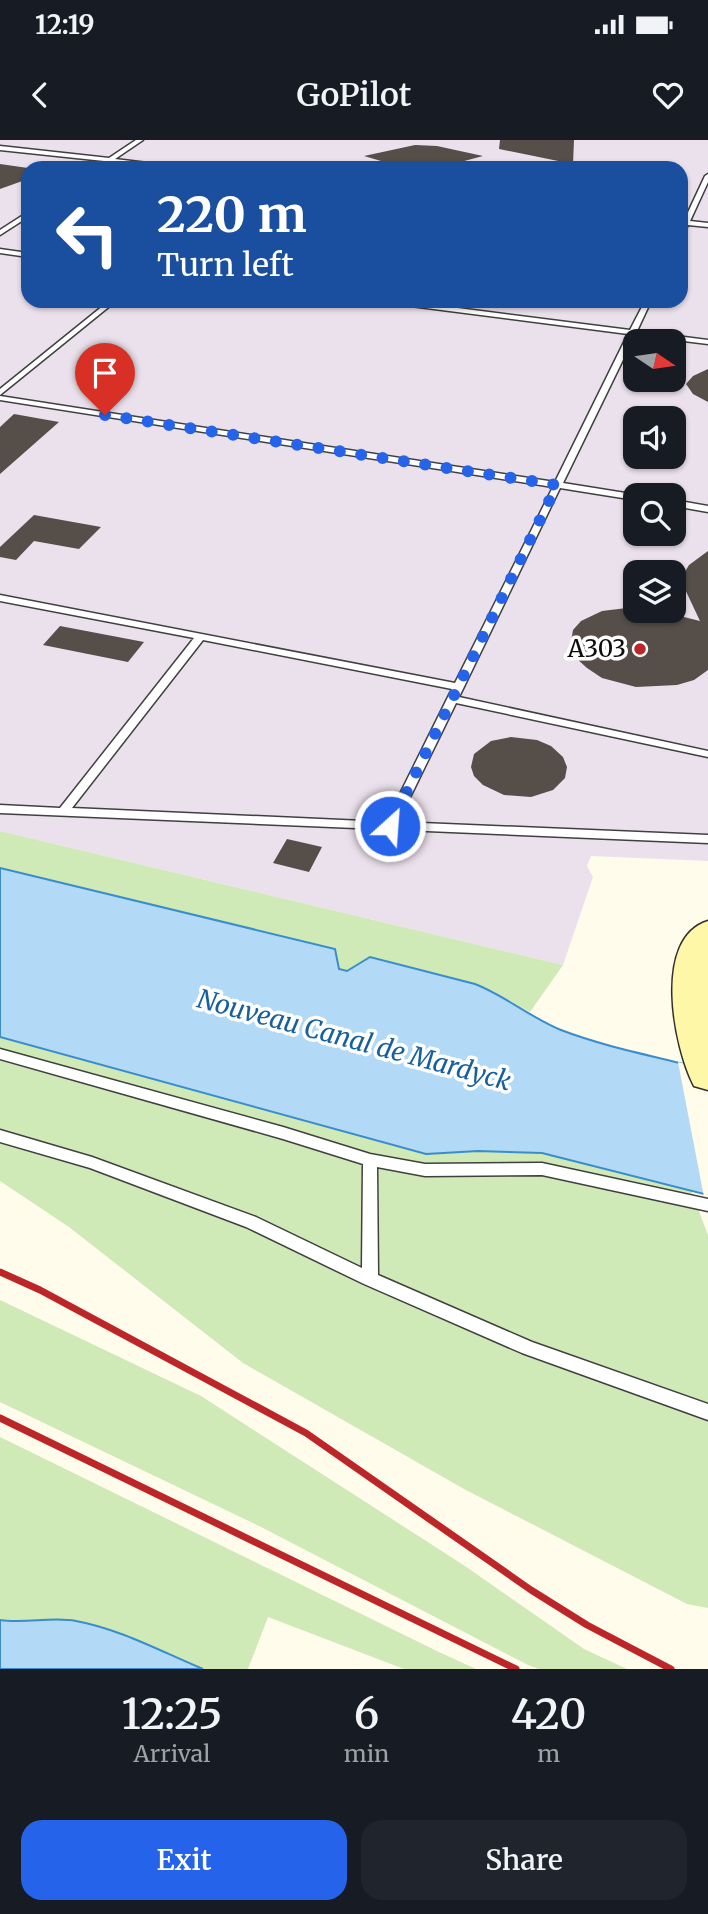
<!DOCTYPE html>
<style>
body{margin:0;font-family:Merriweather,serif;background:#20242c;color:#f1f3f6;height:100vh;display:flex;flex-direction:column;font-size:26px;white-space:nowrap}
*{box-sizing:border-box;margin:0}
p{font-size:23px;color:#9ea1a6}
.icon{flex:none;width:38px;height:38px;fill:none;stroke:currentColor;stroke-width:2;stroke-linecap:round;stroke-linejoin:round}
.map{position:relative;height:1529px;overflow:hidden}
.drawer{display:flex;flex-direction:column;background:#171b24;flex:1}
.drawer>*{flex:none}
.top-card{position:absolute;left:21px;top:21px;width:667px;height:147px;border-radius:21px;box-shadow:0 2px 5px #0004;background:#1a4fa0;color:#fff;overflow:hidden}
.needle{width:46px;rotate:103deg}
.buttons{position:absolute;left:623px;top:189px;display:grid;gap:14px}
.buttons a{display:grid;place-items:center;width:63px;height:63px;border-radius:14px;background:#171b24;box-shadow:0 2px 5px #0004;font-size:35px}
.pin{position:absolute;display:grid;place-items:center;width:60px;height:60px;color:#fff;margin:-72px -30px;border-radius:50% 50% 50% 0;rotate:-45deg;box-shadow:0 0 7px #0007}
.pin .icon{rotate:45deg}
.me{position:absolute;width:77px;margin:-38px;rotate:26deg;stroke-linejoin:round;filter:drop-shadow(0 0 5px #0008)}
.turn{display:flex;align-items:center;gap:24px;height:147px;padding:0 21px;font-size:32px}
.turn .icon{width:91px;height:91px;stroke-width:2.5}
.turn b{display:block;font-size:49px;line-height:60px}
.eta{display:flex;justify-content:space-evenly;align-items:center;height:119px;text-align:center}
.eta b{font-size:42px;font-weight:600;line-height:49px}
.cta{display:flex;gap:14px;margin-top:auto;padding:14px 21px}
.cta a{flex:1;height:80px;border-radius:21px;background:#2563eb;color:#fff;font-size:28px;font-weight:600;line-height:80px;text-align:center}
.cta a+a{background:#20242c;color:#f1f3f6}
.status{display:flex;justify-content:space-between;align-items:center;height:49px;padding:0 35px;background:#171b24;direction:ltr}
.status svg{height:19px;fill:currentColor}
header{display:flex;justify-content:space-between;align-items:center;height:91px;padding:0 21px;background:#171b24;font-size:32px;font-weight:600}
.map>svg:first-child{display:block}
</style>
<div class="status"><b>12:19</b><svg viewBox="0 0 49 12"><path d="M0 12V9h3v3zM5 12V6h3v6zM10 12V3h3v9zM15 12V0h3v12zM26 1h20v11H26zM47 4h2v5h-2z"/></svg></div>
<header><svg class="icon" aria-label="back" viewBox="0 0 24 24"><path d="M15 5l-7 7 7 7"/></svg>GoPilot<svg class="icon" aria-label="heart" viewBox="0 0 24 24"><path d="M12 20l-8-8c-3-5 5-10 8-4 3-6 11-1 8 4z"/></svg></header>
<div class="map">
<svg width="708" height="1529" viewBox="0 0 708 1529">
<rect width="100%" height="100%" fill="#fffcec"/>
<path fill="#ebe1ec" fill-rule="evenodd" d="M0,0H708V721L591,716L587,726L593,737L563,825L0,691ZM28,28H681V161H28ZM635,201H674V240H635ZM635,278H674V317H635ZM635,355H674V394H635ZM635,432H674V471H635Z"/>
<path fill="#cfe9b7" d="M0,691L563,825L530,872L491,850L338,829L335,809L0,728Z
M0,897L426,1014L478,1011L542,1013L691,1050L708,1095V1468L687,1464L464,1349L243,1223L69,1087L0,1041Z
M0,1160L201,1256L465,1426L584,1509L627,1529H539L528,1525L261,1387L0,1262Z
M0,1297L439,1512L476,1529H404L268,1477L248,1529H203L109,1489L73,1480L22,1483L0,1480Z"/>
<path fill="#b2daf6" stroke="#398dcc" stroke-width="2" d="M0,728L335,809L339,829L347,831L370,817L475,844C506,856 531,878 561,890C608,908 659,917 708,930V1055L542,1013L478,1011L426,1014L0,897Z
M0,1480C25,1484 53,1476 76,1481C120,1489 162,1512 203,1529H0Z"/>
<path fill="#fffcec" d="M678,922L708,930V1058L704,1057Z"/>
<path fill="#554e49" d="M500,0H574L573,24L499,9Z
M415,5L437,6L483,16L438,28H405L364,16Z
M0,24L28,28V39L0,49Z
M708,229V262L693,254L686,244L693,236Z
M14,274L59,282L0,334V287Z
M34,375L101,387L79,409L34,401L16,420L0,417V407Z
M708,411V530L694,540L677,545L636,547L602,538L587,528L576,518L570,507L573,490L581,481L602,471L635,467V471H660L700,481L683,445V435L689,425Z
M60,486L144,502L128,522L43,505Z
M511,597L537,600L551,606L563,617L567,627L565,638L553,650L531,657L504,655L483,645L474,636L471,627L474,614L491,601Z
M287,699L322,707L309,732L273,723Z"/>
<g fill="none" stroke-linecap="round" stroke-linejoin="round">
<g stroke="#404040" stroke-width="3">
<path id="service" d="M136,0H143L115,19L189,28L111,22L101,28H94L104,21L0,10V6L109,18Z
M708,34V42L690,81L708,83V87L688,85L683,94L681,95V80L684,81L705,36Z
M28,72V77L0,95V90Z
M0,109L28,113V117L0,113Z
M109,161H116L0,255V249Z
M384,161H403L630,190L645,161H651L637,191L708,200V204L635,195L563,343L638,355H635V360L560,348L459,557L708,611V617L456,563L398,682L708,695V703L0,673V665L60,668L194,498L0,461V455L455,543L553,347L0,260V256L555,342L628,194L387,163ZM203,500L452,549L386,682L72,668Z
M674,360L708,366V372L674,366Z
M0,909L283,987L370,1014L425,1024L542,1023L708,1059V1071L542,1035L425,1036L377,1027L378,1135L532,1202L708,1264V1280L522,1213L364,1144L246,1087L90,1028L0,1002V990L92,1017L256,1077L362,1128L363,1024L283,999L0,919Z"/>
</g>
<g stroke="#2f2f2f" stroke-width="3">
<path id="secondary" d="M708,781V950L694,946C674,908 652,798 708,781Z"/>
</g>
<use href="#service" fill="#fff" fill-rule="evenodd"/>
<use href="#secondary" fill="#fef7a8" fill-rule="evenodd"/>
<path stroke="#bc2628" stroke-width="7" d="M0,1132L40,1150L306,1293L531,1450L587,1485L671,1529
M0,1278L516,1529"/>
</g>
<g fill="none" stroke-linecap="round" stroke-linejoin="round">
<path stroke="#2563eb" stroke-width="12" stroke-dasharray="0 21.6" d="M105,275L557,345L390,686"/>
</g>
<circle fill="#bc2628" stroke="#fff" stroke-width="2.5" cx="640" cy="509" r="7"/>
<g text-anchor="middle" stroke-width="7" stroke-linejoin="round" paint-order="stroke">
<g font-size="24" fill="#0d0d0d" stroke="#fff" text-anchor="end">
<text x="626" y="517">A303</text>
</g>
<g font-size="26" font-style="italic" fill="#175f9d" stroke="#fff">
<text transform="translate(354 900) rotate(15)" y="9">Nouveau Canal de Mardyck</text>
</g>
</g>
</svg>
<div class="buttons">
<a><svg class="needle" viewBox="-14 -14 28 28"><path d="M0-13l5 13h-10z" fill="#e53935"/><path d="M0 13l5-13h-10z" fill="#9ea1a6"/></svg></a>
<a><svg class="icon" aria-label="sound" viewBox="0 0 24 24"><path d="M4 9h4l5-4v14l-5-4H4zM17 9q2 3 0 6"/></svg></a>
<a><svg class="icon" aria-label="search" viewBox="0 0 24 24"><circle cx="10" cy="10" r="6"/><path d="M15 15l6 6"/></svg></a>
<a><svg class="icon" aria-label="layers" viewBox="0 0 24 24"><path d="M12 4l9 5-9 5-9-5zM3 14l9 5 9-5"/></svg></a>
</div>
<div class="pin" style="left:105px;top:275px;background:#d93025"><svg class="icon" aria-label="arrive" viewBox="0 0 24 24"><path d="M6 21V4h12l-3 4 3 4H6"/></svg></div>
<svg class="me" style="left:390px;top:686px" viewBox="-20 -20 40 40"><circle r="17" fill="#2563eb" stroke="#fff" stroke-width="3"/><path d="M0-11L8 9 0 5-8 9z" fill="#fff"/></svg>
<div class="top-card">
<div class="turn"><svg class="icon" aria-label="left" viewBox="0 0 24 24"><path d="M17 20v-9H6M10 6l-5 5 5 5"/></svg><div><b>220 m</b>Turn left</div></div>
</div>
</div>
<section class="drawer">
<div class="eta">
<div><b>12:25</b><p>Arrival</p></div>
<div><b>6</b><p>min</p></div>
<div><b>420</b><p>m</p></div>
</div>
<div class="cta"><a>Exit</a><a>Share</a></div>
</section>
